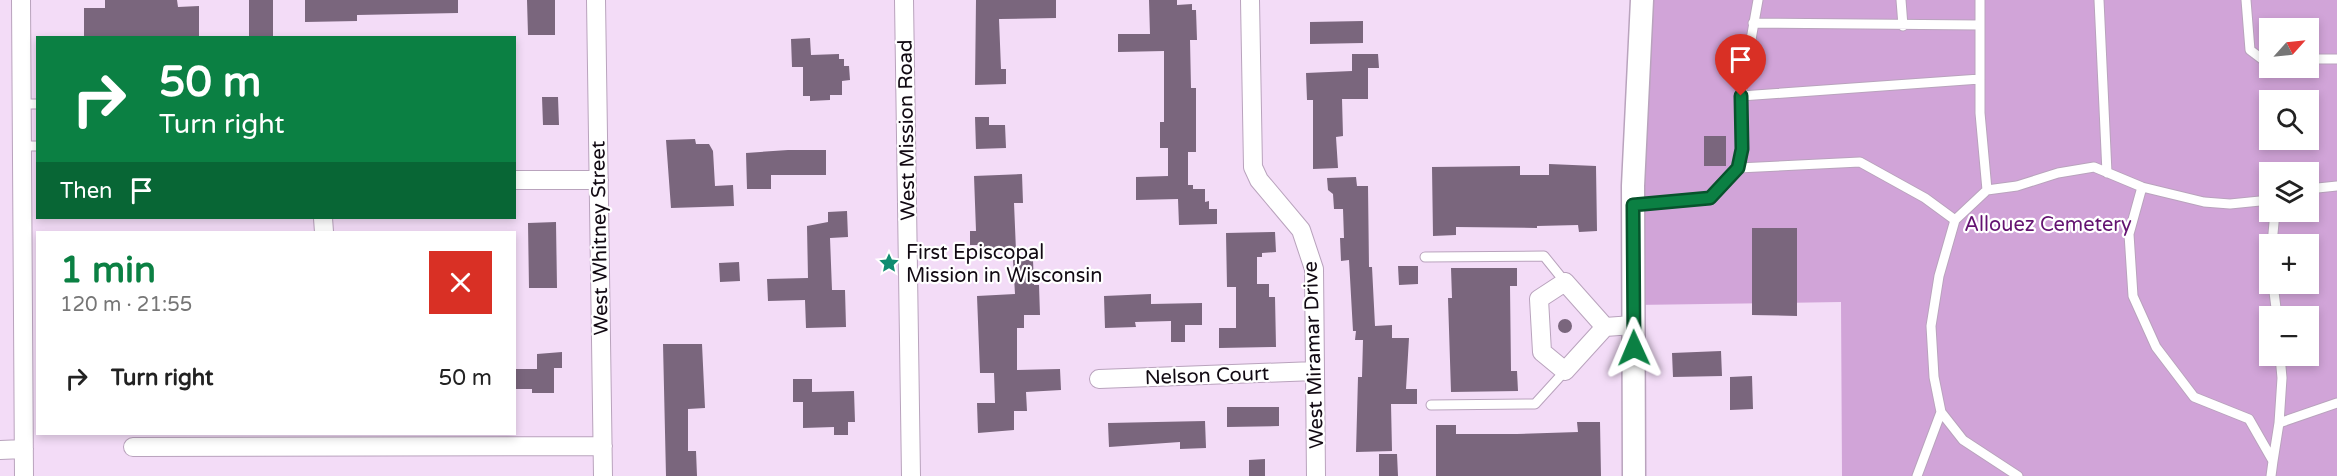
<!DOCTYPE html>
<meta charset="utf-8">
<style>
body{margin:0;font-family:"Varela Round",sans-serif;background:#f2f2f2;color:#222;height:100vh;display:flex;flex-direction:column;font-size:22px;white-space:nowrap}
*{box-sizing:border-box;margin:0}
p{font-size:20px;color:#767676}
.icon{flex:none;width:33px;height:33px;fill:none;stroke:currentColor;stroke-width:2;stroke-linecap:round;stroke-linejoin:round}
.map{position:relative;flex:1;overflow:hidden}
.details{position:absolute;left:36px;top:231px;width:480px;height:204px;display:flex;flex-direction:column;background:#fff;border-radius:0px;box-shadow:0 3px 9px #0003}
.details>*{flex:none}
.hud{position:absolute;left:36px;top:36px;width:480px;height:183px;border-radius:0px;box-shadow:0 3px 9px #0003;background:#0b8043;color:#fff;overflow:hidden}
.needle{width:39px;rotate:63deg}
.fabs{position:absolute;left:2259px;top:18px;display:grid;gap:12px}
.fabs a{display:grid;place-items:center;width:60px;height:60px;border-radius:0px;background:#fff;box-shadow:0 3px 9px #0003;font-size:30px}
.pin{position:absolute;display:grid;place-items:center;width:51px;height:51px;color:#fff;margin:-62px -26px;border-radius:50% 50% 50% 0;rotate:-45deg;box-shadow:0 0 6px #0007}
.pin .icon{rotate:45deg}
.me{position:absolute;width:66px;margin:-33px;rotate:359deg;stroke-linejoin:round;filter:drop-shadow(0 0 4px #0008)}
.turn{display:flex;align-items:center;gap:21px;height:126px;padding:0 24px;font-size:27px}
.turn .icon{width:78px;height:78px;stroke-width:2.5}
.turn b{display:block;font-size:42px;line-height:51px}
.then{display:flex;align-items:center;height:57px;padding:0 24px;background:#0003;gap:12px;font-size:22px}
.round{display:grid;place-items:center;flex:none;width:63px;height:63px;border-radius:0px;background:#f2f2f2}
.head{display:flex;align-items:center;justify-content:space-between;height:102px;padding:0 24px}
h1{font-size:36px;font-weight:800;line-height:45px;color:#0b8043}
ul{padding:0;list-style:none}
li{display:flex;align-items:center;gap:18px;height:90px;padding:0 24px}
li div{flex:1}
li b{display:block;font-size:22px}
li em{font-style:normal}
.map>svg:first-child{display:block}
</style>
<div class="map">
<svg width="2337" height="476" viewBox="0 0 2337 476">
<rect width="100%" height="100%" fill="#f3dcf7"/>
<path fill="#d1a4d8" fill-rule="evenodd" d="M1642,0H2337V476H1842L1841,302L1633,305ZM2270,28H2308V68H2270ZM2270,100H2308V140H2270ZM2270,172H2308V212H2270ZM2270,244H2308V284H2270ZM2270,316H2308V356H2270Z"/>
<path fill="#7a667d" d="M105,0H177L178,7L199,6V38H84V8H105Z
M249,0H273V38H249Z
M305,0H458V13L357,15V21L305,22Z
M527,0H555V35H528Z
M976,0H1056V18L999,19L1001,69H1006V84L975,85Z
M1149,0H1177V5L1192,4V10H1196L1197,40H1190L1191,88H1196V152H1188V185H1193V189H1205V202L1209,201V209H1217V224L1179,225L1178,199L1136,200V177L1168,176V148H1160V122H1164V51L1118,52V34H1150Z
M1363,21V43L1310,44V22Z
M810,38L811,55L839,54V59H844V66H849L850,80L842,81V95H830V100L810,101V96H803V67H792L791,39Z
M1352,54H1378L1379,68H1368V99H1342L1343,136L1336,137L1338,168L1313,169V100H1307L1306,73L1352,71Z
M542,97H558L559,125H543Z
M975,117H989V125H1005L1006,148L976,149Z
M1704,136H1726V166H1704Z
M695,139L696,144H709L713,151L715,186L733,185L734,206L671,208L666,140Z
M788,150H826V175H771V189H747L746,153Z
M1549,164L1596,166L1597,231L1579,232L1578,225L1537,226V228L1456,227V235L1433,236L1432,167L1520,166V175H1549Z
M1022,174L1023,203H1014L1016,251L978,252V245H970V231H976L974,176Z
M1356,177L1357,186H1368L1369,267H1372L1375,326L1392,325V338H1409L1406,389H1417V404H1391L1392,451L1356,452L1358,377H1362L1363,340H1355L1356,331H1353L1349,260L1341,261L1340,238H1344L1343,209H1334L1333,194L1328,190L1327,178Z
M847,211L848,237L830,238L832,290H845L846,327L806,328L805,300L768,301L767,279L808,278L807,226L828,222V212Z
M556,222L557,288H529L528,223Z
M1752,228H1797V316L1752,315Z
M1275,232L1276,252L1262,253V257H1257V284H1269V297H1275L1276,347L1219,348V328H1236V287H1227L1226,233Z
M1013,260H1033L1034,285H1039L1040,315H1024V328H1017V370L1060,369L1061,390L1026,392L1027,411H1014V430L978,433L977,403H995L994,373H980L977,296L1015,294Z
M739,262L740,281L720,282L719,263Z
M1398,266H1418V284L1399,285Z
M1451,268H1517V286H1510L1511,371H1517L1518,391L1451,392L1448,298H1452Z
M1151,294V304L1202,303V325H1185V342H1171V321L1135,322L1136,327L1105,328L1104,296Z
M1558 326a7 7 0 1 1 14 0a7 7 0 1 1-14 0Z
M663,344H702L705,408L688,409V451H696L697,476H666Z
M1721,351L1722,376L1673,377L1672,353Z
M562,352V368H554V393H532V389H514V369H537V354Z
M1752,376L1753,409L1730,410V377Z
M793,379H812V392L854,391L855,422H848V435H834V427L803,428V402H793Z
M1227,407H1279V426L1227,427Z
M1205,421L1206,448L1180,449V442L1109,447L1108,423Z
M1577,422H1600L1601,476H1436V425H1456V434H1517L1578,432Z
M1379,454H1397L1398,476H1379Z
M1265,459V476H1249V460Z"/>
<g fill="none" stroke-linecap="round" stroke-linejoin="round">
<g stroke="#b9a3bd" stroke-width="11">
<path id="service" d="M1758,0L1741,96L1980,79
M1901,0L1903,26
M1980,0V113L1987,190
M2099,0L2107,173
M2246,0L2250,50L2262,59H2270
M1753,23L1980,25
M2308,59H2337
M1741,96L1742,149L1738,168L1860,162L1925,198L1955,220
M21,104H38
M21,146H38
M2142,187L2129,234L2133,296L2156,347L2194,397L2249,419L2273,461L2271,476
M2308,189L2337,186
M1634,205L1710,198L1738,168
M2272,244L2275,212
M1425,257L1544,256L1565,282
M2273,284L2277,316
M1431,405L1535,404L1565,371
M2279,423L2282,378L2280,356
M2273,461L2279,423L2337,403
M1917,476L1941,412
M2018,476L1963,440L1941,412L1934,377L1931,326L1939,276L1955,220L1987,190L2017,186L2058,173L2094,167L2142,187L2204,202L2230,204L2270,200"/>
</g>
<g stroke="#b9a3bd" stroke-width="20">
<path id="minor" d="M21,0L24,476
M596,0L603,476
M904,0L911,476
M1250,0L1253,167L1259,180L1301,230L1314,269L1316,476
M514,180H599
M323,218L324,232
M1605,327L1565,282L1539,299L1542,352L1565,371L1605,327L1633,325
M1099,379L1315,371
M133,447L603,446
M0,450L24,449"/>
</g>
<g stroke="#b9a3bd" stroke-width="25">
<path id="tertiary" d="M1634,476L1633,186L1642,0"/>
</g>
<use href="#service" stroke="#fff" stroke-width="9"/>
<use href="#minor" stroke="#fff" stroke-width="18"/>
<use href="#tertiary" stroke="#fff" stroke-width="22"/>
</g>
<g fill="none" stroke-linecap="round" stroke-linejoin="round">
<g stroke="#07532c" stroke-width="15">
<path id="route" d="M1634,348L1633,205L1710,198L1738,168L1742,149L1741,96"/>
</g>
<use href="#route" stroke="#0b8043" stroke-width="10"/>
</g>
<defs>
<g id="sight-bare" transform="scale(1.62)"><path d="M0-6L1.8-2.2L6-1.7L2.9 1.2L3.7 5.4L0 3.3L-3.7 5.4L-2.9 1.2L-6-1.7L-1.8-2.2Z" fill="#108c70" stroke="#fff" stroke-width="2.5" paint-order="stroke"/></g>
</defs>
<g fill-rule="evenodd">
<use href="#sight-bare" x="889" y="263"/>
</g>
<g text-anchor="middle" stroke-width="4.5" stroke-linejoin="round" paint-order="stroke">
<g font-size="20" fill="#110912" stroke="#fff">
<text transform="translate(906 130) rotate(-91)" y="7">West Mission Road</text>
<text transform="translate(599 238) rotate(-91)" y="7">West Whitney Street</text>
<text transform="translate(1313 355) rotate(-92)" y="7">West Miramar Drive</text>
<text transform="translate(1207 375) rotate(-2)" y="7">Nelson Court</text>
</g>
<g font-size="20" fill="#641371" stroke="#fff">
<text x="2048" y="231">Allouez Cemetery</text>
</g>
<g font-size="20" fill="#110912" stroke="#fff" text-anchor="start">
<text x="906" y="259">First Episcopal<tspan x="906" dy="23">Mission in Wisconsin</tspan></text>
</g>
</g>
</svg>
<div class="fabs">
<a><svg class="needle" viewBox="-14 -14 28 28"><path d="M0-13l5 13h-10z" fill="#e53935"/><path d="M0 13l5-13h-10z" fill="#767676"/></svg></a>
<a><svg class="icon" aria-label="search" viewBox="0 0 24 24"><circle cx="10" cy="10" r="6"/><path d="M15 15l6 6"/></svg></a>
<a><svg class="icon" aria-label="layers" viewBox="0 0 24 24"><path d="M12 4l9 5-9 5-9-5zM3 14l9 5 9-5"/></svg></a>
<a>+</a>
<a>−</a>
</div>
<div class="pin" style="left:1741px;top:96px;background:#d93025"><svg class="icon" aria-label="arrive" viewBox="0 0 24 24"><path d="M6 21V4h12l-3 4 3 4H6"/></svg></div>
<svg class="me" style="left:1634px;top:348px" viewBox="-20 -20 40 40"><path d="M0-17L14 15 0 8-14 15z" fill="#0b8043" stroke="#fff" stroke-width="4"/></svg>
<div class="hud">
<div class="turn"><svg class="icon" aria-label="right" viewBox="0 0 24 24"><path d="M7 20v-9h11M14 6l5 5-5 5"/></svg><div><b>50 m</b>Turn right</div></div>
<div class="then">Then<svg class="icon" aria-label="arrive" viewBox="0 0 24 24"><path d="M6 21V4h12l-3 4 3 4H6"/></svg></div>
</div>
<section class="details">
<div class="head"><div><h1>1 min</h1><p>120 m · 21:55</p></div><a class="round" style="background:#d93025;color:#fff"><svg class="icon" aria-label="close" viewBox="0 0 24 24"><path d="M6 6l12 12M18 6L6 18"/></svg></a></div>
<ul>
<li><svg class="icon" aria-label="right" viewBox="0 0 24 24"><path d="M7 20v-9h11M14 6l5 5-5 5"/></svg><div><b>Turn right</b></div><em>50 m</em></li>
</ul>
</section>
</div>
